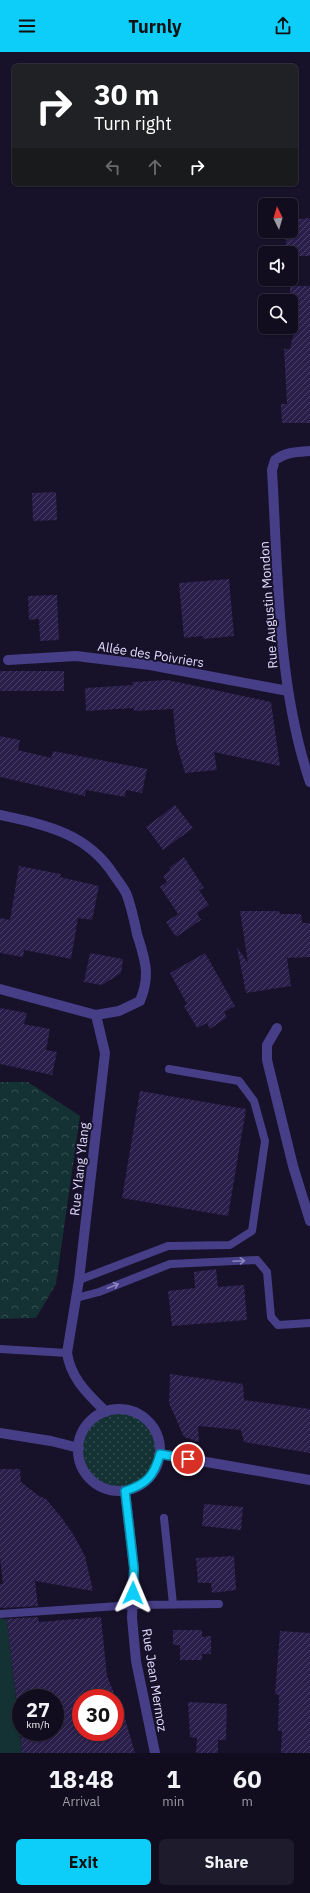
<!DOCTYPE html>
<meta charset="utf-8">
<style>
body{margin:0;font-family:"IBM Plex Sans",sans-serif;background:#1e1b2c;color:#f1f3f6;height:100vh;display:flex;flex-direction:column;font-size:15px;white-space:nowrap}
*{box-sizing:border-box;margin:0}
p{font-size:13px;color:#9c9ca4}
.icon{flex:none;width:22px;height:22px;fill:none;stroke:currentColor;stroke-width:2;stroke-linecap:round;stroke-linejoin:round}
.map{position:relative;height:1701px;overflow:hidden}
.details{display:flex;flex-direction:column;background:#110d1f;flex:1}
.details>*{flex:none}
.guide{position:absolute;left:12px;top:12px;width:286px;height:122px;border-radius:6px;box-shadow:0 1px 3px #0004,0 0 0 1px #302d3d;background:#202124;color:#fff;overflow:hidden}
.needle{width:26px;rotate:355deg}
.buttons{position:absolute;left:258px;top:146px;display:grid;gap:8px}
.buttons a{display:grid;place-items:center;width:40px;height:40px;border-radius:6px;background:#110d1f;box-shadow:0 1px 3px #0004,0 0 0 1px #302d3d;font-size:20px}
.speed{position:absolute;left:12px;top:1637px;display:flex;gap:8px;font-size:20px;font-weight:700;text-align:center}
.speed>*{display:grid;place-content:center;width:52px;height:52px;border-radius:50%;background:#110d1f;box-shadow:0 1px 3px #0004,0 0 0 1px #302d3d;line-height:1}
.speed small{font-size:10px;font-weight:400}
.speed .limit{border:6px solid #d22;background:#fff;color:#111}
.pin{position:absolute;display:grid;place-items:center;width:34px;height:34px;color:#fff;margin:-17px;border:2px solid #fff;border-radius:50%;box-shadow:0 1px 4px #0007}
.me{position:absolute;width:44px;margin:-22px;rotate:1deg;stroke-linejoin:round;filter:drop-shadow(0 0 3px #0008)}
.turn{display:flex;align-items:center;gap:14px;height:84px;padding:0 16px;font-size:18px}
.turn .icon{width:52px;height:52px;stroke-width:2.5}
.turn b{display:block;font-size:28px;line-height:34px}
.lanes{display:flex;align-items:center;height:38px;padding:0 16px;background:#0003;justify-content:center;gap:20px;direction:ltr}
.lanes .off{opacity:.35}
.eta{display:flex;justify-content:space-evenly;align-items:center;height:68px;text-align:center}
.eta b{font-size:24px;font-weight:800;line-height:28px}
.action{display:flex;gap:8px;margin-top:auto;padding:8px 16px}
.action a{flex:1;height:46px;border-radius:6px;background:#0dcef8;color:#111;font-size:16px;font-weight:800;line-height:46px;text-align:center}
.action a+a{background:#1e1b2c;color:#f1f3f6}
header{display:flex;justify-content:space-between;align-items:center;height:52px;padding:0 16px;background:#0dcef8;color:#111;font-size:18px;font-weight:800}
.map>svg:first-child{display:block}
</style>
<header><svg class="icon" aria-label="menu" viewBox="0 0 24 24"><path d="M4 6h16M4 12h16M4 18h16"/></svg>Turnly<svg class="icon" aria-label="share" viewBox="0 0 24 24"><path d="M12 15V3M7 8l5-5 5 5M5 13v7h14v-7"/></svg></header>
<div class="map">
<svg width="310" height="1701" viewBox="0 0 310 1701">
<defs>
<pattern id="grass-dots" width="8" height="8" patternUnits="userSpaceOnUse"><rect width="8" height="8" fill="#143233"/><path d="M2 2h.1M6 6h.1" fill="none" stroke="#364f52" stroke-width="1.8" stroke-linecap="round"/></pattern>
<pattern id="forest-crowns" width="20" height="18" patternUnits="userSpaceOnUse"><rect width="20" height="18" fill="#143233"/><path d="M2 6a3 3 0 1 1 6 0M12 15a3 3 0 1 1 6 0" fill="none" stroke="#364f52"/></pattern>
<pattern id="building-hatch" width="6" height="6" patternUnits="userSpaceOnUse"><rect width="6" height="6" fill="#2a1e4a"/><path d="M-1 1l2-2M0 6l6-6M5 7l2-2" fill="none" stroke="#493e65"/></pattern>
</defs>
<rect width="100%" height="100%" fill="#171129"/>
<path fill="url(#grass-dots)" d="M78 1398a41 41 0 1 1 82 0a41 41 0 1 1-82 0Z"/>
<path fill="url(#forest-crowns)" d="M0,1030H28L80,1064L56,1232L36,1266L0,1267Z"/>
<path fill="#143233" d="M0,1566L7,1568L22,1701H0Z"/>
<path fill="url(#building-hatch)" d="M310,166V204H291V201H286V179H291V168Z
M290,234H310V371H282L281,352H287L284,297H290L299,259L291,258Z
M56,440L57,468L33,469L32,441Z
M229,527L234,584L203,587V584L184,586L179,531Z
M57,543L59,588L40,589L39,567L29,568L28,544Z
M0,619H64V639H0Z
M168,628L271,650L280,714L214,700L217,718L185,721L176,690L173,657L134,659V656L86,659L85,636L133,633L132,630Z
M0,684L20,688L18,698L51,706L53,699L147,717L142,741L126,738L125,745L86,738L85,744L0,725Z
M175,753L193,776L163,798L146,775Z
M184,805L204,836L199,838L209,853L197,861L201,868L176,885L166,870L178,862L160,835L167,830L163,824L170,818L169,816Z
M19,814L61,822L60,825L99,834L92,868L78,866L71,907L24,898L23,905L0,901V866L10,868Z
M240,859H279L280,862H301L302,871H310V905L287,906L291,934L246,941L237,895L248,911Z
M90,901L123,907L121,921L102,933L84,930Z
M205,901L235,954L224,960L227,965L210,977L207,971L197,976L184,954L187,952L170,921Z
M0,956L27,961L24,972L50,977L46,998L57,1000L52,1023L0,1012Z
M140,1039L246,1057L228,1164L122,1146Z
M216,1217L218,1235L244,1233L247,1268L172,1274L168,1239L195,1236L194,1220Z
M170,1322L243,1332L244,1348L310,1357V1401L244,1390L241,1378L198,1374L199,1390L184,1385L169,1351Z
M0,1417H20L21,1430L39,1444L46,1447L61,1465L73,1482L85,1504L93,1539L35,1529L38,1554L0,1556V1532H3L0,1505Z
M204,1452L243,1455L241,1478L202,1474Z
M234,1504L236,1538L212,1541L211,1531H198L196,1506Z
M38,1565L39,1570L101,1565L107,1624L116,1646H81V1680H115V1647L119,1646L135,1701H22L20,1680H55V1646H16L7,1568L5,1567Z
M173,1578H202V1585L211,1584V1602H202V1608H180V1593H173Z
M280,1579L310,1581V1701H281L282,1679H278L279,1643L275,1642Z
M188,1650L227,1652L226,1688H218V1701H196L197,1686L190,1685Z"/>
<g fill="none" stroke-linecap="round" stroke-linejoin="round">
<path stroke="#463e87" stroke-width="8" d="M79,1228L168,1194L230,1193L252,1179L265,1089L254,1049L239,1029L169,1017
M76,1246L99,1240L170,1212L257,1208L267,1220L271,1265L278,1273L310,1271
M0,1297L67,1301
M164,1466L173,1552
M0,1562L133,1553L219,1552"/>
<path stroke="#463e87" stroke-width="10" d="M310,399C297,400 286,400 275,408L272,418C278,519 277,634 310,730
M8,608L76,604L150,613L288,639
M0,763C46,773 87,781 114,823C118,829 123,835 126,841C131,853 134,868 137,882C145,908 151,922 140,949L119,959L96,963L0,937
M96,963L105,1001L79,1228L67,1301C71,1327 88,1342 106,1360
M277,976L267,993V1008L293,1114L310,1169
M78 1398a41 41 0 1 1 82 0a41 41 0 1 1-82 0Z
M0,1381L51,1389L79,1396
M160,1402L310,1428
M125,1439L134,1516L132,1566L136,1609L155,1701"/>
</g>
<defs><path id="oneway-shaft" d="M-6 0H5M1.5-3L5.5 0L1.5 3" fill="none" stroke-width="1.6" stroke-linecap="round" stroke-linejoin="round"/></defs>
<g stroke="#8c85bd">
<use href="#oneway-shaft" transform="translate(239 1209) rotate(-3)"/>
<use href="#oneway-shaft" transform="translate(113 1234) rotate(-21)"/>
</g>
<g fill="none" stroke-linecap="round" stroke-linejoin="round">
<g stroke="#0886a1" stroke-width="10">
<path id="route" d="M133,1541L134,1516L125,1439C147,1432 154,1424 160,1402L188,1407"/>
</g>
<use href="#route" stroke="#0dcef8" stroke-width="7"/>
</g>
<g text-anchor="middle" stroke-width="4" stroke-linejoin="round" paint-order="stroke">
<g font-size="13" fill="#e2dbfe" stroke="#171129">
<text transform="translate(268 553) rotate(-94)" y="5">Rue Augustin Mondon</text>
<text transform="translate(151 602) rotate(9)" y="5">Allée des Poivriers</text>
<text transform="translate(79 1117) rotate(-84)" y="5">Rue Ylang Ylang</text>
<text transform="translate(155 1628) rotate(81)" y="5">Rue Jean Mermoz</text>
</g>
</g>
</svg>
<div class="buttons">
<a><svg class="needle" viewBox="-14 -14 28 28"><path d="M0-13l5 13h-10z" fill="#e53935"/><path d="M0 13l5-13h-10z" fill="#9c9ca4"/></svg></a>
<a><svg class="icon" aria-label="sound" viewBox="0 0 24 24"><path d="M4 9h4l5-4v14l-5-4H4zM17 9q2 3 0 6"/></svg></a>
<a><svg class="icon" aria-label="search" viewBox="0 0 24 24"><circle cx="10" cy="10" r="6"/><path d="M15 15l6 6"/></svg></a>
</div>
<div class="speed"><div>27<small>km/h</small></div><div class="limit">30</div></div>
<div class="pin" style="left:188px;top:1407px;background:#d93025"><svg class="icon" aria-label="arrive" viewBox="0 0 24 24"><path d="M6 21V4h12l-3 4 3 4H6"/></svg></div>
<svg class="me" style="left:133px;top:1541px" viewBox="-20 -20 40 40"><path d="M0-17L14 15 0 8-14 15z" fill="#0dcef8" stroke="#fff" stroke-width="4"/></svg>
<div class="guide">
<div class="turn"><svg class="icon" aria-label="right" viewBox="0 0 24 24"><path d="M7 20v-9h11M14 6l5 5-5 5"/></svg><div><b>30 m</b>Turn right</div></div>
<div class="lanes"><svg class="icon off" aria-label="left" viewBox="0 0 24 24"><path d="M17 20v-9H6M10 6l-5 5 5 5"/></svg><svg class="icon off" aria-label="ahead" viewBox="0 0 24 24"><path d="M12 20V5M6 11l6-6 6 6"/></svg><svg class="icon" aria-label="right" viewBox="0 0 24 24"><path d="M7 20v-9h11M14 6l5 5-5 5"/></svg></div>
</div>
</div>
<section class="details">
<div class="eta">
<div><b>18:48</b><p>Arrival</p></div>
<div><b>1</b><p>min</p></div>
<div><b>60</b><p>m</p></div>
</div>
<div class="action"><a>Exit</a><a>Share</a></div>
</section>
